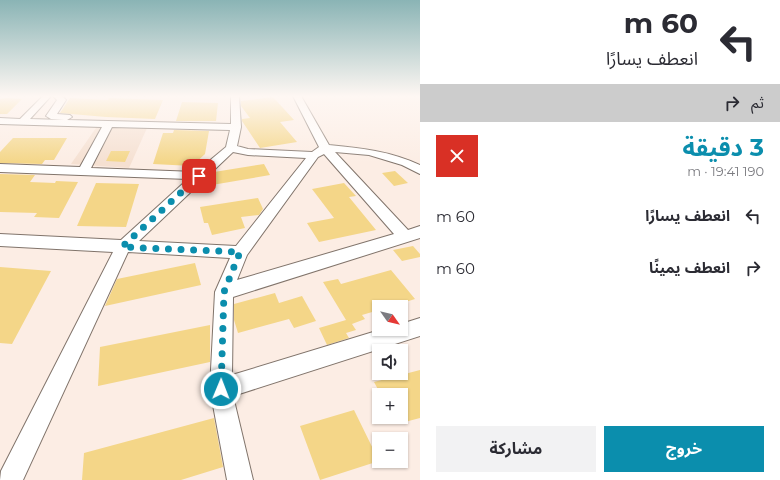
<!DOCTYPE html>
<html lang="ar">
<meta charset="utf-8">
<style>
body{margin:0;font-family:Montserrat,"Noto Sans Arabic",sans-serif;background:#f2f2f3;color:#2b2b33;direction:rtl;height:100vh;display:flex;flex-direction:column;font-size:15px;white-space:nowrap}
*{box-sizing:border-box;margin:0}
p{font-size:13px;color:#7c7c81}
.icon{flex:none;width:22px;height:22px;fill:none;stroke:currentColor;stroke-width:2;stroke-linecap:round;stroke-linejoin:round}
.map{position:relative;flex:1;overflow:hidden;direction:ltr}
.drawer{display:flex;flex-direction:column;background:#fff;width:360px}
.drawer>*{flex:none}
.top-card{background:#fff;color:#2b2b33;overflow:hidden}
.needle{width:26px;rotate:124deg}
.buttons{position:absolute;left:372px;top:300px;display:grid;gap:8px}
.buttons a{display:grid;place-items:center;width:36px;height:36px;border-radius:0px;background:#fff;box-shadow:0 1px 3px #0004;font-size:20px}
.pin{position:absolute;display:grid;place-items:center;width:34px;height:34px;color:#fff;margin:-17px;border-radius:8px;box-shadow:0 2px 6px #0006}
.me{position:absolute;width:44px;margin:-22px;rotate:1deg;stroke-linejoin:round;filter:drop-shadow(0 0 3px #0008)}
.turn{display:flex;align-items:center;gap:14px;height:84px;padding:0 16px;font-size:18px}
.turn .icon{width:52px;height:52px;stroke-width:2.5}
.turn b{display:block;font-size:28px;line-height:34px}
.then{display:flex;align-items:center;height:38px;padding:0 16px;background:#0003;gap:8px;font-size:15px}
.round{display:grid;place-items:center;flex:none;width:42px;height:42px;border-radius:0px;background:#f2f2f3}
.summary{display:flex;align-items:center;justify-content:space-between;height:68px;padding:0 16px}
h1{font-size:24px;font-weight:700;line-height:30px;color:#0b8ead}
.action{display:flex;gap:8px;margin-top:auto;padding:8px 16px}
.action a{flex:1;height:46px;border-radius:0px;background:#0b8ead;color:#fff;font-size:16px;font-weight:700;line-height:46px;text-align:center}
.action a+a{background:#f2f2f3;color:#2b2b33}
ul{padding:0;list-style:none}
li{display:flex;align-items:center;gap:12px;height:52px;padding:0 16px}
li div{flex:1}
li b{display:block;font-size:15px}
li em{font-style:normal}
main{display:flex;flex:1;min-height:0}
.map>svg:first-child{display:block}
</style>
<main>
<section class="drawer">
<div class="top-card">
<div class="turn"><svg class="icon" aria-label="left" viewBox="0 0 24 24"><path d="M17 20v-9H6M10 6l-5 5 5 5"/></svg><div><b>60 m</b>انعطف يسارًا</div></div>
<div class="then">ثم<svg class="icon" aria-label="right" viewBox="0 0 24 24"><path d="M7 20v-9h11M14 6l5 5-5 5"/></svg></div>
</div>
<div class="summary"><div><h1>3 دقيقة</h1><p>190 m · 19:41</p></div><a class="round" style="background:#d93025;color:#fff"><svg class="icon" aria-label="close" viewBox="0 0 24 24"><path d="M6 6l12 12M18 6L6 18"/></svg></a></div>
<ul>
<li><svg class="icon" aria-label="left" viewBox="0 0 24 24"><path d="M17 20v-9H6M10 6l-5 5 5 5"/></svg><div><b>انعطف يسارًا</b></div><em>60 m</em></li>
<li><svg class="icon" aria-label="right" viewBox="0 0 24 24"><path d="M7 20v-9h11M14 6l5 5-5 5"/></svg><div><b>انعطف يمينًا</b></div><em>60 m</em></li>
</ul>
<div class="action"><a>خروج</a><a>مشاركة</a></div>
</section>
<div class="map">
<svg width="420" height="480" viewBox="0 0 420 480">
<rect width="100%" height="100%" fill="#fcede4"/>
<path fill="#f5e0d1" d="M98,125L147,128L129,168L71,164Z"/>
<path fill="#f4d688" d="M273,97L294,120L280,122L297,142L260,148L242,121V119L250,118L241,106V101Z
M6,98L22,99L7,114H0V99Z
M70,98L108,100L109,98L163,100L155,119L106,117L60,113Z
M182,102L218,103L216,121H176Z
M174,130L209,131L205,154L192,166L153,164L163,133H173Z
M13,138H67L54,160H45L42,164L0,163V152Z
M111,151H130L125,162L106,161Z
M264,164L270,175L212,185L209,177L214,172Z
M395,171L408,183L394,186L382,173Z
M0,174L35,175L30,182L55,183L56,181L78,182L59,218L34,217L37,213L0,212Z
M96,183L139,184L126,227L77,226Z
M344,183L356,196L349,197L376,230L319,242L307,223L334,218L312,189Z
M258,198L263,209L259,215L241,217L245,228L212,235L208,223H204L200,207Z
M413,246L420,254V257L402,261L393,250Z
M195,263L201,285L105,306L117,279Z
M0,267L51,271L12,344L0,343Z
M391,270L415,299L390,307H379V310L362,315L365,319L352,324L356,330L346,333L349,338L327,345L319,328L346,320L323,282L338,279L341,284Z
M275,293L279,303L302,296L316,321L294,328L289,319L238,333L234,320V304Z
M210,325V362L98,386L100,347Z
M420,370V418L401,423V395H381L374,382Z
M354,410L379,461L320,480L300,426Z
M214,418L223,467L181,480H82L84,453Z"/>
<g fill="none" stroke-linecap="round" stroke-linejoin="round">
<g stroke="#81746b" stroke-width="2">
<path id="minor" d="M43,96H51L30,119L64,120L51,119L46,116L57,100L53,96H62L66,100L57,114L70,115L72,117L67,120L231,124V96H239L241,127L237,146L248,149L312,152L319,147L293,96H301L329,145C361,148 390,151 420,165V174L402,165L369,155L335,152L408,230L420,226V238L233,297L232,375L383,329H401V324L420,318V336L233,396L253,480H227L210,389L215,292L230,258L128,252L23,480H0L1,471L113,252L0,246V234L121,240L188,179L0,172V164L80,167L102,127L0,124V118L20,119ZM112,127L230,130L226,147L196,172L91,168ZM233,152L248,155L306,158L236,246L139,241ZM324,154L394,234L237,280L247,255L318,157Z"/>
</g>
<use href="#minor" fill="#fff" fill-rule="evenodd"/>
</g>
<linearGradient id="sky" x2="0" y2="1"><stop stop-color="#8ab4b5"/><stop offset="0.59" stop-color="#fef7f3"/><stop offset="1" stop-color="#fef7f3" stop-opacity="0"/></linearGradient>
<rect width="420" height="163" fill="url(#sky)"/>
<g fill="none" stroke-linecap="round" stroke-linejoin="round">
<path stroke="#0b8ead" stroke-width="7" stroke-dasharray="0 12.6" d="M199,176L122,247L240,252L224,292L221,389"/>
</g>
</svg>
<div class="buttons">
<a><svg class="needle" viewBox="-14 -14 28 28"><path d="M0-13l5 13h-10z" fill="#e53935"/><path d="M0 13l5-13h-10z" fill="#7c7c81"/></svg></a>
<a><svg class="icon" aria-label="sound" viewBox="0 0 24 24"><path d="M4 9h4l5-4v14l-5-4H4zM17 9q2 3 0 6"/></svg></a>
<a>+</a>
<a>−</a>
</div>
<div class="pin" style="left:199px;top:176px;background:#d93025"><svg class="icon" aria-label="arrive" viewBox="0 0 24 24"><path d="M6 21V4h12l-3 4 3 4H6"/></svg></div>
<svg class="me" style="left:221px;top:389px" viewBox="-20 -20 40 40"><circle r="17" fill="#0b8ead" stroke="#fff" stroke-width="3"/><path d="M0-11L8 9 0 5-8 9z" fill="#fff"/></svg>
</div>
</main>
